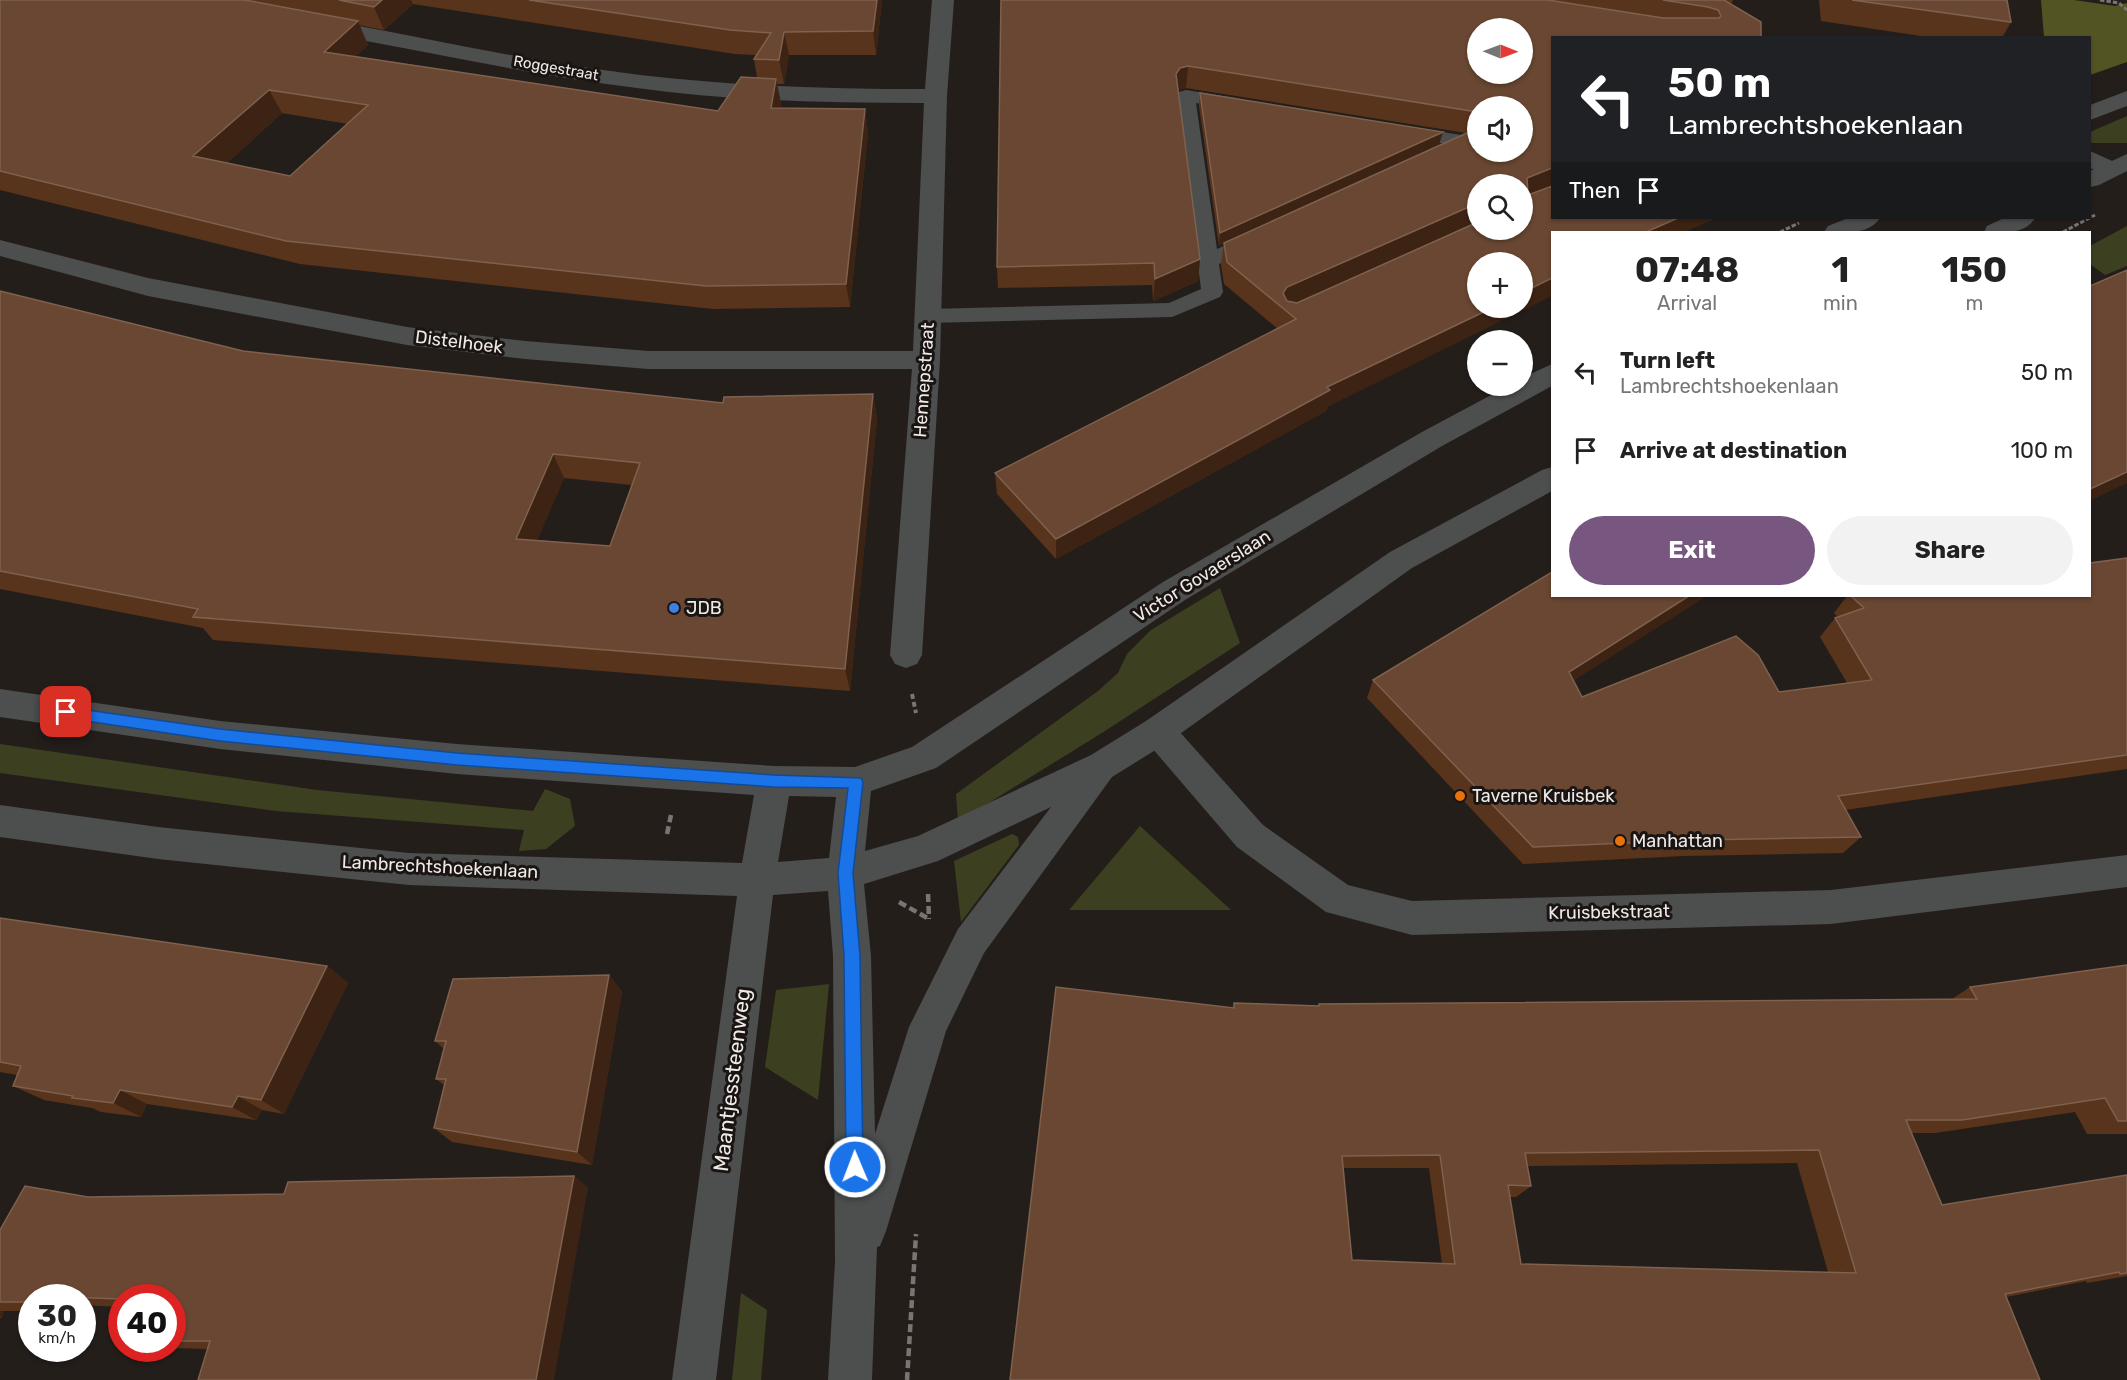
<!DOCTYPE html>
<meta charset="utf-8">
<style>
body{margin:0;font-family:Rubik,sans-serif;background:#f2f2f2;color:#222;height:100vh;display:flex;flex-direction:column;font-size:22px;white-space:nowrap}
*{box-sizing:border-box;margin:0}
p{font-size:20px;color:#767676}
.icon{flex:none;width:33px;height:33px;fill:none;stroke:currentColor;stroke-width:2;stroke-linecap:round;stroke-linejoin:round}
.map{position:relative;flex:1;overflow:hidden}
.panel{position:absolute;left:1551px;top:231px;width:540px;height:366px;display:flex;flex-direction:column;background:#fff;border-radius:0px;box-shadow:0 2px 4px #0004}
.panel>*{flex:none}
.top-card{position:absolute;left:1551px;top:36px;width:540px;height:183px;border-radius:0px;box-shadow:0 2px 4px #0004;background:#202124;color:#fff;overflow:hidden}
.needle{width:39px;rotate:91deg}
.fabs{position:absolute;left:1467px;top:18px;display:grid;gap:12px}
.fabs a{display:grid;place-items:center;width:66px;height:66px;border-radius:50%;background:#fff;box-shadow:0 2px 4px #0004;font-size:30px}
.speed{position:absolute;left:18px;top:1284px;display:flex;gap:12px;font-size:30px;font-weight:700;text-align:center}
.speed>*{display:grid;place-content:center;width:78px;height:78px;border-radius:50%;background:#fff;box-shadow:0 2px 4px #0004;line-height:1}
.speed small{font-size:15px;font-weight:400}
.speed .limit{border:9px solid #d22;background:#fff;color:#111}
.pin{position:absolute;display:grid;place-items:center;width:51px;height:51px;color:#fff;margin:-26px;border-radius:12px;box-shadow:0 3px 9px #0006}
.me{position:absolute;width:66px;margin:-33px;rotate:359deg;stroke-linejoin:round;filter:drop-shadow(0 0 4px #0008)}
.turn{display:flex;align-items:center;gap:21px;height:126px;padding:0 18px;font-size:27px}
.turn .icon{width:78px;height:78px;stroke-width:2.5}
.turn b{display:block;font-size:42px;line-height:51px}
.then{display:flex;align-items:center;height:57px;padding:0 18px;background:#0003;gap:12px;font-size:22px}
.eta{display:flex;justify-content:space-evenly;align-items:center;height:102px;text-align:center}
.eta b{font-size:36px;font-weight:700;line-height:42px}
.primary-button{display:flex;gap:12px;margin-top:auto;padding:12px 18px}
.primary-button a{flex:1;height:69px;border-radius:36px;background:#775780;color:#fff;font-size:24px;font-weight:700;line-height:69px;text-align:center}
.primary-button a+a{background:#f2f2f2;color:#222}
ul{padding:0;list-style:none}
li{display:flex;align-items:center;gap:18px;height:78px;padding:0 18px}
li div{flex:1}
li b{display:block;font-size:22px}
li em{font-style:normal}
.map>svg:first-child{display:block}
</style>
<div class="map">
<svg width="2127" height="1380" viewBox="0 0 2127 1380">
<rect width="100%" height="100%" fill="#241e1b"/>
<path fill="#3d3f21" d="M2127,116V143H2090V132Z
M2127,226V266L2105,275L2090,264V246Z
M1220,588L1240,643L1105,731L958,822L956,794L1098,691L1118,673L1127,654L1151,630Z
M0,744L317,790L533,811L545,789L570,799L575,826L546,849L519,851L524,830L276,811L0,773Z
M1140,826L1231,910H1069Z
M1012,834L1018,837L1019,845L961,922L954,861Z
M829,984L818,1100L765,1067L776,990Z
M741,1293L767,1310L761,1380H732Z"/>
<path fill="#525423" d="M2041,0H2074L2115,6L2127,3V62L2090,75V38L2044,37Z"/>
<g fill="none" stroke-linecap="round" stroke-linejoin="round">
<path stroke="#7a7572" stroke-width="3" stroke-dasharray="4.5 2" stroke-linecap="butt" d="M2100,0L2119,3L2127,10
M1780,232L1799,223
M2063,232L2095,215"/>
<path stroke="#7a7572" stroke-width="4" stroke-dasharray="5 3" stroke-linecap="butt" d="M912,694L916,713"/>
<path stroke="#7a7572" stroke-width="4.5" stroke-dasharray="8 4" stroke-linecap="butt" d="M667,834L671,815
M928,894L929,919
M899,902L929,919
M907,1380L916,1234"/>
<path fill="#4c4f4e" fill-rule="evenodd" d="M1186,90L1236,98L1243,100L1245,104L1243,108L1236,110L1196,103L1217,249L1250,234L1257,232L1264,234L1267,239L1264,244L1219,264L1223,292L1220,297L1172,317L928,323L920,321L917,316L920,311L928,309L1169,303L1201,289L1177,96L1179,92Z
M1404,126L1468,136L1475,138L1478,142C1470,151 1454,157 1443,154L1440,150L1446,144L1397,136L1394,132L1397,128Z"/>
<path fill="#4c4f4e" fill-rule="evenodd" d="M932,0H954L947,96L940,360L922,655L917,664L906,668L895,664L890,655L912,369H648L525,359L407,345L148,296L0,256V240L148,278L407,327L525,341L648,351H913L924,103C828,103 732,101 637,88C530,75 424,51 318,32L310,30L307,25L310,20L318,18C425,38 532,62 640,75C734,86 830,89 925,89Z
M2090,151L2119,164L2122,169L2119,174L2110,176L2090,168Z
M1158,717L1170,721L1263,825L1348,885L1412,901L1831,890L2127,855V887L1831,924L1412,935L1326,912L1237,847L1146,741L1141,731L1146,721Z"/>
<path fill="#4c4f4e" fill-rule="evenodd" d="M2127,91V106L2090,120V105Z
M2127,154V171L2099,185L2090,187V171Z
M1848,218H1880C1869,235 1842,234 1824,232L1828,226Z
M2004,218H2035C2024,236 2002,232 1984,232L1987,226Z
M1552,364V386L1442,446L1185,600L936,768L871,791L865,851L918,836L1091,755L1146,721L1390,552L1542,470L1552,467V491L1412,568L1170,741L1112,777L984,953L946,1031L886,1231L880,1246L877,1247L872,1380H828L835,1262L833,956L828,891L773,895L716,1380H672L737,896L409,885L158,859L0,837V805L158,827L409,853L742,863L754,795L457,774L220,749L0,717V689L220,721L457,744L774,766L855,767L912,747L1163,582L1422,432L1508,386H1522V378ZM789,796L836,797L829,858L778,862ZM1051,807L958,929L909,1027L875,1134L871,956L864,884L938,861Z"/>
</g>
<path fill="#59341c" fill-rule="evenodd" d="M0,0H882L876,55H789L784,84H777L781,103L780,108L865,109L868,133L850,307L713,309L300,264L0,190ZM413,4L735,54L756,55L754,59L757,78L718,111L356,56L368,45L359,25L384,30ZM282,113L348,124L290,176L227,163Z
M1001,0H1733L1731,4L1761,22L1552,38V218H1716L1683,232H1552L1327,407L1326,411L1056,559L997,494L995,473L1278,329L1224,284L1221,265L1224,243L1466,133L1186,88L1178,90L1200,259L1198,281L1153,301L1152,285L998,288L997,267ZM1478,106L1522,152H1478ZM1478,184L1522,230L1478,222Z
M1819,0H2007L2011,22L2002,38H1934L1821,21Z
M1200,93L1439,145L1219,246L1199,106Z
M0,291L243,351L723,403L873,394L877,419L850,691L213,640L203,628L0,589ZM564,478L632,485L610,546L537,540Z
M2127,558V769L1845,810L1861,837L1843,853L1683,856L1523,864L1367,698L1373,680H1574L1582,697L1779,692L1847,683L1820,637L1835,618L1838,617L1834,613L1847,596H2090Z
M0,918L327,966L348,983L284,1114L262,1110L256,1120L147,1104L141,1117L101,1112L92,1108L44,1100L13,1086L17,1075L0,1072Z
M2127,965V1134H2087L2075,1112L1935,1133H1912L1942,1205L2127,1175V1276L2087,1283L2086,1281L2006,1297L1010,1380L1233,1008L1234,1003L1318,1006L1319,1004L1952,999L1970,987ZM1797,1163L1828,1272L1521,1264L1510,1197H1516L1531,1186L1527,1166ZM1343,1168H1429L1442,1264L1352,1260Z
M609,975L622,992L592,1165L452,1142L434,1128L444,1085L436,1079L444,1049L435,1041Z
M574,1176L588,1188L208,1349L171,1348H172V1298H122V1307L82,1305V1298H32V1311H3L2,1318H0V1230L88,1197L284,1194Z"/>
<path fill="#3d2313" d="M382,0H411L413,4L384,30L374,7Z
M877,0H882L876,55L873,31Z
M358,21L368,45L336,75L324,52Z
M784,32L789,55L784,84L779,60Z
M1188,66L1186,88L1178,90L1176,74L1180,68Z
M776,79L781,103L776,132L771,108Z
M269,90L282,113L208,180L193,156Z
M865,109L868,133L850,307L846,284Z
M1443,132L1439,145L1219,246L1220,233Z
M1552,168V187L1522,199L1527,178Z
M1478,203L1477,222L1283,309V293L1287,287Z
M1678,218H1716L1683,232H1646Z
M1200,259L1198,281L1153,301L1155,279Z
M1552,278V296L1327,407L1326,411L1056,559V539L1327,387L1492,308H1522V293Z
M873,394L877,419L850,691L845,669Z
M553,454L564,478L528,562L516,539Z
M2127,472V483L2090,501V489Z
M1689,596H1707L1559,690L1569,672Z
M327,966L348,983L284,1114L261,1100Z
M609,975L622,992L592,1165L577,1152Z
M120,1090L147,1104L141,1117L113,1103Z
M238,1096L262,1110L256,1120L232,1107Z
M574,1176L588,1188L554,1380H536Z
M0,1311H3L2,1318L0,1317Z"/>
<path fill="#694732" stroke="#7e614e" stroke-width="1.5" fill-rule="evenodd" d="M0,0H245L358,21L324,52L718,111L741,77L776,79L771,108L865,109L846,284L706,286L286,241L0,171ZM269,90L368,105L290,176L193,156Z
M339,0H382L374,7Z
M529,0H877L873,31L784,32L779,60L754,59L771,33L730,30Z
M1001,0H1548L1663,18H1719L1721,16L1718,10L1708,7L1663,0H1724L1761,22V38H1552V168L1527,178L1528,195L1552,186V218H1678L1646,232H1552V278L1522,293V262H1478V308H1492L1327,387L1330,390L1056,539L995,473L1296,319L1227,262L1224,243L1478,128V152H1522V106H1478V112L1188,66L1180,68L1176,74L1200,259L1155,279L1154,263L997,267ZM1478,28H1522V74H1478ZM1478,184H1522V230H1478V222L1297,303L1287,301L1283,293L1287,287L1478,203Z
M1852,0H2007L2011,22Z
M1200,93L1443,132L1220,233Z
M2127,270V472L2090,489V286Z
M0,291L243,351L723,403L724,397L873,394L845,669L193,617L198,609L0,571ZM553,454L640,463L610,546L516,539Z
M2127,558V755L1838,796L1861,837L1697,840L1533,847L1373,680L1552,572V596H1689L1569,672L1582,697L1736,636L1758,655L1779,692L1872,680L1835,618L1864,608L1851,596H2090V563Z
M0,918L327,966L261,1100L238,1096L232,1107L120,1090L113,1103L72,1098L73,1096L13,1086L21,1066L0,1062Z
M2127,965V1121H2118L2105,1098L1962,1120H1906L1942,1205L2127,1175V1273L2120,1274L2119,1272L2005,1294L2040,1380H1010L1056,987L1234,1008V1003L1319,1006V1004L1977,999L1970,987ZM1819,1150L1856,1273L1521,1264L1508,1185L1531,1186L1525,1153ZM1440,1155L1455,1264L1352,1260L1342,1156Z
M609,975L577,1152L434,1128L446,1079H436L446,1041H435L453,979Z
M574,1176L536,1380H198L210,1341H172V1298H122V1299L34,1296V1298H32V1302H0V1230L25,1186L88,1197L284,1194L288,1182Z"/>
<path fill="#1a73e8" stroke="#114b97" stroke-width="1.5" d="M66,707L220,729L457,753L774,775L861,778L863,782L853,873L860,956L863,1167L861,1173L855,1176L849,1173L846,1167L844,956L838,873L848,788L774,787L457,765L220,741L66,718L61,717L59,712L61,708Z"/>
<circle fill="#3f7fe0" stroke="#1a1512" stroke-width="2" cx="674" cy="608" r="6"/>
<g fill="#e8710a" stroke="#1a1512" stroke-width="2">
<circle cx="1460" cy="796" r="6"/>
<circle cx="1620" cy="841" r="6"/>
</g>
<g text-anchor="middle" stroke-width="6" stroke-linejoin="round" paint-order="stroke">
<g font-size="15" fill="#eeeae7" stroke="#1a1512">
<text transform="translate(556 68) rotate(10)" y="5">Roggestraat</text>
</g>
<g font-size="18" fill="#eeeae7" stroke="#1a1512">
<text transform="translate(459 342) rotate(7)" y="6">Distelhoek</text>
<text transform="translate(924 380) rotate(-86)" y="6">Hennepstraat</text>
<text transform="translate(1202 576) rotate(-32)" y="6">Victor Govaerslaan</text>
<text transform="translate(440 867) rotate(3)" y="6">Lambrechtshoekenlaan</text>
<text transform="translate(1609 912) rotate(-1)" y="6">Kruisbekstraat</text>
</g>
<g font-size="18" fill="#eeeae7" stroke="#1a1512" text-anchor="start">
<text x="686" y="614">JDB</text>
<text x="1472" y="802">Taverne Kruisbek</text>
<text x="1632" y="847">Manhattan</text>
</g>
<g font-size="21" fill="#eeeae7" stroke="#1a1512">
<text transform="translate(732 1080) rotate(-83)" y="7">Maantjessteenweg</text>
</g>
</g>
</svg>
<div class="fabs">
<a><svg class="needle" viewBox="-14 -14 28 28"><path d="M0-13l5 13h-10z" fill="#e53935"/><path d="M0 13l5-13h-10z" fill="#767676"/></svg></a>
<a><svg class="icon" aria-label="sound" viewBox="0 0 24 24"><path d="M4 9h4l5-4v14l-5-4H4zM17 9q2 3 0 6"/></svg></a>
<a><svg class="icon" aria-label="search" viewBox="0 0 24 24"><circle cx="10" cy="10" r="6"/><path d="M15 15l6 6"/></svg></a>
<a>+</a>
<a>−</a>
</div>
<div class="speed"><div>30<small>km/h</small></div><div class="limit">40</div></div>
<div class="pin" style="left:66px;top:712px;background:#d93025"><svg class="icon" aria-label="arrive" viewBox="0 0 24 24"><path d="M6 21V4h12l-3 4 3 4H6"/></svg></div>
<svg class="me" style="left:855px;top:1167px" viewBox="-20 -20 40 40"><circle r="17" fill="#1a73e8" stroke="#fff" stroke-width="3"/><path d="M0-11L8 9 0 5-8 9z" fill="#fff"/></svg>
<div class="top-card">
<div class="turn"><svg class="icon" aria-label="left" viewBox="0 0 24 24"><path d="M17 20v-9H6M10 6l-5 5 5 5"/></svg><div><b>50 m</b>Lambrechtshoekenlaan</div></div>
<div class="then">Then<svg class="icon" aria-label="arrive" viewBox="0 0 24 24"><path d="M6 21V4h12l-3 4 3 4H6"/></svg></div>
</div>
<section class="panel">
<div class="eta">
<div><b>07:48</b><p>Arrival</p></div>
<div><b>1</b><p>min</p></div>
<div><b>150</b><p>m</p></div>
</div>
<ul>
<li><svg class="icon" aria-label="left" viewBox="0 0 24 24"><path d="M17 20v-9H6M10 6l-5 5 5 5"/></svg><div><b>Turn left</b><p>Lambrechtshoekenlaan</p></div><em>50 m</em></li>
<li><svg class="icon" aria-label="arrive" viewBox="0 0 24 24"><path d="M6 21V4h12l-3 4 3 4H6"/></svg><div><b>Arrive at destination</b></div><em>100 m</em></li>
</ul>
<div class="primary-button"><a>Exit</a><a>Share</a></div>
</section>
</div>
